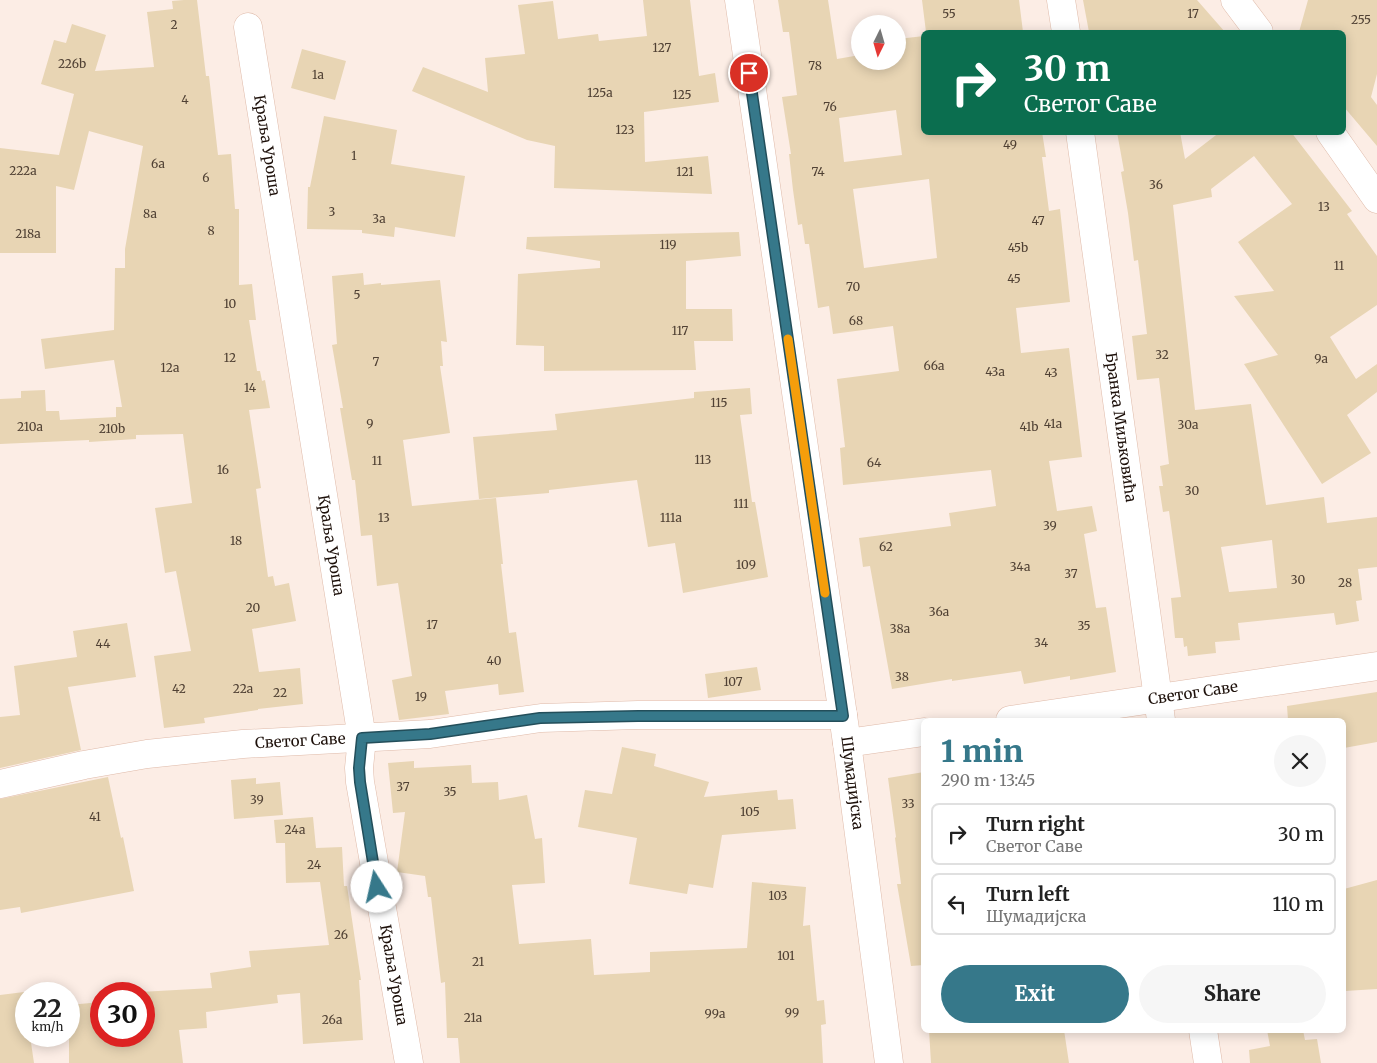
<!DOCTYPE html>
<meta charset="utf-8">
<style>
body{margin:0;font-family:Merriweather,serif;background:#f6f6f6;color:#222;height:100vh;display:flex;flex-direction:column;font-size:19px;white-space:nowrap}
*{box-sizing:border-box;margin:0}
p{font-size:16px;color:#767676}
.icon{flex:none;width:28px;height:28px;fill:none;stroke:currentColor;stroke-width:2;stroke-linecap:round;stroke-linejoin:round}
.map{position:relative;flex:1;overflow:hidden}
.panel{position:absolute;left:921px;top:718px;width:425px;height:315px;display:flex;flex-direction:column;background:#fff;border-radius:8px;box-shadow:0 2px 12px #0003}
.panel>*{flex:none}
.guide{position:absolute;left:921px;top:30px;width:425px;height:105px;border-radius:8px;box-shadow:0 2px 12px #0003;background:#0b6e4f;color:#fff;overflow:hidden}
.needle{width:32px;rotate:185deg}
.fabs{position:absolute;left:851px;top:15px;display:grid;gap:10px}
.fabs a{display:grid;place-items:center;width:55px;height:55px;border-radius:50%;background:#fff;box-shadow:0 2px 12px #0003;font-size:25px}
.speed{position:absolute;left:15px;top:982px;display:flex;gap:10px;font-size:25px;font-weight:700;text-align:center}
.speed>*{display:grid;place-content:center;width:65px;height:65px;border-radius:50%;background:#fff;box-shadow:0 2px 12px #0003;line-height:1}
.speed small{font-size:12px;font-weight:400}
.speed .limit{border:8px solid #d22;background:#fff;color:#111}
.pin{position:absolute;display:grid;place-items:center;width:42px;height:42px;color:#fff;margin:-21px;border:2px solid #fff;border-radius:50%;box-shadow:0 1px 5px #0007}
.me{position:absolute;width:55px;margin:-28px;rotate:350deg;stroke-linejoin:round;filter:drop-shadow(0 0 4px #0008)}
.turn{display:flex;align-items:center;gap:18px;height:105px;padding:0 20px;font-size:22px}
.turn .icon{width:65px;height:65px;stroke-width:2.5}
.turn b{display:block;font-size:35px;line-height:42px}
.round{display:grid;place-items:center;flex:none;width:52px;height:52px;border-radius:26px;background:#f6f6f6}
.head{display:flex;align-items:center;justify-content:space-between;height:85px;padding:0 20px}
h1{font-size:30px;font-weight:800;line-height:38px;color:#36788a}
.action{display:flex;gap:10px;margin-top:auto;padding:10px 20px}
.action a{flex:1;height:58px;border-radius:30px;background:#36788a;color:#fff;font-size:20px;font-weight:800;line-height:58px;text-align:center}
.action a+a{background:#f6f6f6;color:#222}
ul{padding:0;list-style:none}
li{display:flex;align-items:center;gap:15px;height:62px;margin:0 10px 8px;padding:0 10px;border:2px solid #e0e0e0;border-radius:8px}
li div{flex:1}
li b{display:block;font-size:19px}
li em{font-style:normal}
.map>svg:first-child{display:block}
</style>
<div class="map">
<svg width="1377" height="1063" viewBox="0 0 1377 1063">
<rect width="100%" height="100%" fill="#fcede5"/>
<path fill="#e8d5b4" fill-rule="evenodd" d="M184,0H197L206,76H209L218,155L231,154L235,209H239V285L252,284L256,320H249L257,371H260L262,381L265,380L270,408L249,410L261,488L256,489L268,577L273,576L275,586L289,583L296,621L252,629L259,672L300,668L303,704L258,709V710L204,718L205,723L164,728L154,656L191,651L176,571L165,573L155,508L192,503L183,434L136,435V439L89,442V440L0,444V399L21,398V391L45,390L46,411H59L60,420L116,417V407H122L114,360L45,369L41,339L114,330L115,268H125V249L143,146L89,131L74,190L56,186V253H0V148L59,155L74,94L41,84L54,40L66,43L72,24L106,35L95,71L154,67L147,12L173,9L172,1Z
M643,0H690L699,76L715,73L719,102L644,112L645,162L708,156L712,194L554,188L555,146L527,140L412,91L423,67L488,92L485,58L525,54L518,5L553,1L558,39L598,34L599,41L647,36Z
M778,0H828L837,59L860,55V61H898V39L924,36V132H1042L1046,157H1042L1049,211L1060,209L1070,302L1016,308L1021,353L1069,348L1082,457L1049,461L1057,511L1092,506L1097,531L1084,534L1096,608L1106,607L1116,672L1070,680V676L1024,684L1021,671L952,681V679L892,689L870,566L863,567L859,538L951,526L949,513L996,506L991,470L843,485L840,448L845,447L837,379L899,371L893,326L833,334L829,306L818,308L809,244H805L802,224L798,225L793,190L789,154H791L782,97L797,95L789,32H783ZM896,110L902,155L844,162L839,118ZM929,179L937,258L864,268L853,189Z
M922,0H1019L1023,32H926Z
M1083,0H1197L1225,32H1089Z
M1308,0H1377V74L1371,97L1377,105V146L1344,107V32H1299Z
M302,49L346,61L335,100L291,88Z
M324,116L397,130L391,164L465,176L455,237L395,227L394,237L362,233V230L307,229L308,187H310Z
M1117,132H1180L1185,159L1220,132H1291L1352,211L1347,214L1377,256V305L1330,337L1356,379L1377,364V392L1347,415L1371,453L1322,484L1244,364L1278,355L1234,296L1274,291L1238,242L1292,204L1254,156L1211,189L1212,197L1173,205L1195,410L1251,404L1266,505L1324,497L1327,523L1377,517V567L1358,569L1362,600L1356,601L1359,621L1336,625L1334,613L1238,623L1240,640L1215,642L1216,653L1188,656L1187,646L1184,647L1183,638H1175L1171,598L1181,597L1169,511L1163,512L1159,486H1163L1160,466L1169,464L1159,378L1137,380L1132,336L1147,334L1138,260L1134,261L1128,213L1121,172L1124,171ZM1272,540L1277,588L1229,592L1221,547Z
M739,232L741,256L686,261V309H732L733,341H694L696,370L544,371V346L516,345L518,274L600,268V261L526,249L527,237Z
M363,273L364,285L381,283V285L440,280L447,342L441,341L443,366H440L450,433L403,440L412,506L496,498L503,564H501L509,633L516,632L524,692L499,695L498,684L445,691L449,714L399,720L392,680L412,676L398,583L377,586L372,535L361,536L355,480H352L340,408H343L332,345L337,344L332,276Z
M750,388L752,414L740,415L752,502H755L768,577L683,593L675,543L648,547L637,480L549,490V493L479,499L473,437L557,430L555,414L694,398V392Z
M127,623L136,677L68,687L81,750L0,768V717L20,715L14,666L77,657L73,631Z
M757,667L761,690L708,698L705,674Z
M1377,692V742L1344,748V720H1288L1287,706Z
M622,747L656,754L654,766L709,782L704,797L777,790L778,800L793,799L796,829L722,835L713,888L689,884L687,894L629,884L637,838L578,827L585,790L612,794Z
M414,761V768L471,765L472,783L498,782L499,800L527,795L535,839L542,838L545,883L512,885L519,944L591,939L594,975L650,972V952L747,948L752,882L806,887L803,926L810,925L817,1001L824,1000L826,1024L821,1025L823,1063H460L458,1038H447L445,982L441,983L431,897H428L425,876L397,872L405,812L393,813L388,763Z
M924,772V965L911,966L897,884H901L895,838L896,837L888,778Z
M108,777L121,838L123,837L134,891L21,913L20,907L0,910V799Z
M256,778V784L280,782L283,815L234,819L231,780Z
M313,817L316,848L342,847L344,886H347L361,980H359L363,1040L303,1044L300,993L277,995L278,1003L206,1012L207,1028L179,1030L183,1063H69V1005L101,1002V1036H144V994L122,993L212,988L210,973L251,967L249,951L329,945L320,882L286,883L285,843H276L274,820Z
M1377,880V989L1345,991L1344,889Z
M24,992L26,1007V1036H30L34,1063H0V995Z
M929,1030H1064L1069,1063H931Z
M1267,1030H1303L1305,1040L1317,1039L1321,1063H1250L1249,1050L1270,1046Z"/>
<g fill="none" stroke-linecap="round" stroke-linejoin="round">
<g stroke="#dfbaa9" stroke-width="29">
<g id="minor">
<path id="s1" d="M739,0L847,743L889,1063"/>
<path d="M1061,0L1066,32"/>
<path d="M1235,0L1259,32"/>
<path id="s2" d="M248,27L362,738L359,768L360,782L409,1063"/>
<path id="s3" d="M1080,132L1161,720"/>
<path d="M1330,132L1377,199"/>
<path id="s4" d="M1010,720L1377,666"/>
<path d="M847,743L924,732"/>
<path id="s5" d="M0,784L84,765L147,754L243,744L430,734L541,718L638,715H843"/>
<path d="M1203,1030L1208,1063"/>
</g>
</g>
<use href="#minor" stroke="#fff" stroke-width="28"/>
</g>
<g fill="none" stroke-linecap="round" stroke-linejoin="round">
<g stroke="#234e5a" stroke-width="12">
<path id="route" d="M377,887L360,782L359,768L362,738L430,734L540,718L638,716H843L749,73"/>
</g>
<use href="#route" stroke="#36788a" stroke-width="9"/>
<path stroke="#f59e0b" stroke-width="9" d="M788,339L825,593"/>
</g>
<g text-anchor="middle" stroke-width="4.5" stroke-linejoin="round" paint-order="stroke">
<g font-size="12" fill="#504134">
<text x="949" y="18">55</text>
<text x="1193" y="18">17</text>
<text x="1361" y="24">255</text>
<text x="174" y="29">2</text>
<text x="662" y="52">127</text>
<text x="72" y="68">226b</text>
<text x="815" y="70">78</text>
<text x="318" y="79">1a</text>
<text x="600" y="97">125a</text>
<text x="682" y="99">125</text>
<text x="185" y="104">4</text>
<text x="830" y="111">76</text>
<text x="625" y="134">123</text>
<text x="1010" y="149">49</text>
<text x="354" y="160">1</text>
<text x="158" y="168">6a</text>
<text x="23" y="175">222a</text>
<text x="685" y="176">121</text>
<text x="818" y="176">74</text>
<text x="206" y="182">6</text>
<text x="1156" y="189">36</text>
<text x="1324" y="211">13</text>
<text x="332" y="216">3</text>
<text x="150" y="218">8a</text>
<text x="379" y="223">3a</text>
<text x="1038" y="225">47</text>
<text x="211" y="235">8</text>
<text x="28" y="238">218a</text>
<text x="668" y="249">119</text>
<text x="1018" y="252">45b</text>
<text x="1339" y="270">11</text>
<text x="1014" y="283">45</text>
<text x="853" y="291">70</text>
<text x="357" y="299">5</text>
<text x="230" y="308">10</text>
<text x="856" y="325">68</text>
<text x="680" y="335">117</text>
<text x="1162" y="359">32</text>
<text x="230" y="362">12</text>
<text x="1321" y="363">9a</text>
<text x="376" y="366">7</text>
<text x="934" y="370">66a</text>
<text x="170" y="372">12a</text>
<text x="995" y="376">43a</text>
<text x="1051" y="377">43</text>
<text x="250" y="392">14</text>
<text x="719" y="407">115</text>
<text x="370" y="428">9</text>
<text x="1053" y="428">41a</text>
<text x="1188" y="429">30a</text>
<text x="30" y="431">210a</text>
<text x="1029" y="431">41b</text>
<text x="112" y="433">210b</text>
<text x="703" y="464">113</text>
<text x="377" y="465">11</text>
<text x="874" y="467">64</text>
<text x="223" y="474">16</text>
<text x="1192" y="495">30</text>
<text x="741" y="508">111</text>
<text x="384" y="522">13</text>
<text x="671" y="522">111a</text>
<text x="1050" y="530">39</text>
<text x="236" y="545">18</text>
<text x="886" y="551">62</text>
<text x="746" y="569">109</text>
<text x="1020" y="571">34a</text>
<text x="1071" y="578">37</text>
<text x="1298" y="584">30</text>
<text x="1345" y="587">28</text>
<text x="253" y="612">20</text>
<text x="939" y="616">36a</text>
<text x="432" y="629">17</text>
<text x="1084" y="630">35</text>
<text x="900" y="633">38a</text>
<text x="1041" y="647">34</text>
<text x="103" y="648">44</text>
<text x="494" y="665">40</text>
<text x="902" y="681">38</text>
<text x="733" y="686">107</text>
<text x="179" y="693">42</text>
<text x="243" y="693">22a</text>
<text x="280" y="697">22</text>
<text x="421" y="701">19</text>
<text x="403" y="791">37</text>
<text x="450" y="796">35</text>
<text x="257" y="804">39</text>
<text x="908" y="808">33</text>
<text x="750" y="816">105</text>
<text x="95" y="821">41</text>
<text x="295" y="834">24a</text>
<text x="314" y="869">24</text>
<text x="778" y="900">103</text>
<text x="341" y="939">26</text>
<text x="786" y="960">101</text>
<text x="478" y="966">21</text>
<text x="792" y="1017">99</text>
<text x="715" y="1018">99a</text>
<text x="473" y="1022">21a</text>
<text x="332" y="1024">26a</text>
</g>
<g font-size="15" fill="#1d100a" stroke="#fcede5">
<text dy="5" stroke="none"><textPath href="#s2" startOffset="120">Краља Уроша</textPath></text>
<text dy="5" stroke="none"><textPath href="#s3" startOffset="298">Бранка Миљковића</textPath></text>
<text dy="5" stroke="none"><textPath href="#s2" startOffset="525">Краља Уроша</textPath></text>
<text dy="5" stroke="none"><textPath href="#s4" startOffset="185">Светог Саве</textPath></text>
<text dy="5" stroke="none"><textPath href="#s5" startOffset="304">Светог Саве</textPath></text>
<text dy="5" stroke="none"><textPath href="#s1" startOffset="791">Шумадијска</textPath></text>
<text dy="5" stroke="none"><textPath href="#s2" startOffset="960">Краља Уроша</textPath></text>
</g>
</g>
</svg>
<div class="fabs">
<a><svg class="needle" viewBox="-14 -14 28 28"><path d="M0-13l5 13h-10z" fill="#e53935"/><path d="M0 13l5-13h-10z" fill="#767676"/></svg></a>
</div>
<div class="speed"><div>22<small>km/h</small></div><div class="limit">30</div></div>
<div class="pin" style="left:749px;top:73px;background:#d93025"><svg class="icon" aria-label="arrive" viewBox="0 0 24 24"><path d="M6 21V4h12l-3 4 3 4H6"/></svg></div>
<svg class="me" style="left:377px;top:887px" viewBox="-20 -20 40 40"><circle r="19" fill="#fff"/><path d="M0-13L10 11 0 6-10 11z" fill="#36788a"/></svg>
<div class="guide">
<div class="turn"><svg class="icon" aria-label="right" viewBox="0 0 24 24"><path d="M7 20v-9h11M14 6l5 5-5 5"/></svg><div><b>30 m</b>Светог Саве</div></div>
</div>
<section class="panel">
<div class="head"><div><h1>1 min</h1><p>290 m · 13:45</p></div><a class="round"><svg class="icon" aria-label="close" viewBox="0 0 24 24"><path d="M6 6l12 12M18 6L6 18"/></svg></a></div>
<ul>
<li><svg class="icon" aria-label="right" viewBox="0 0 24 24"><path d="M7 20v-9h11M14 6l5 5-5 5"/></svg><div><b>Turn right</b><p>Светог Саве</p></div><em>30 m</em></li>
<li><svg class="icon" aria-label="left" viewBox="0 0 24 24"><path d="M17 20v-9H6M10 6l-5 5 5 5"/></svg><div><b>Turn left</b><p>Шумадијска</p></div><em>110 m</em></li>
</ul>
<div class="action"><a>Exit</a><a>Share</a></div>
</section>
</div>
